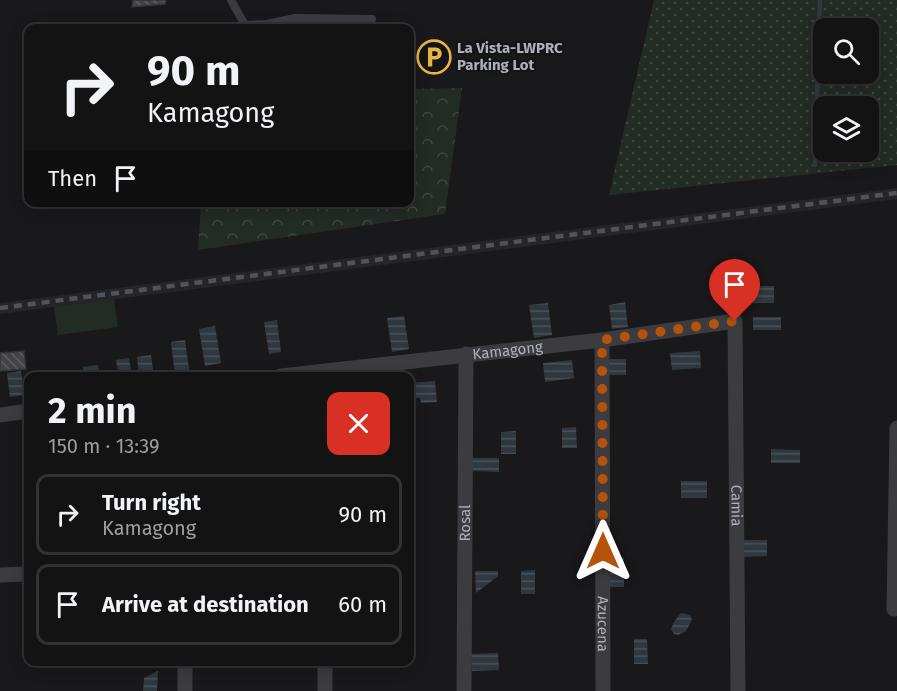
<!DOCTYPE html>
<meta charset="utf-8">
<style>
body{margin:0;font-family:"Fira Sans",sans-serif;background:#202022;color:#f1f3f6;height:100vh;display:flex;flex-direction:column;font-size:22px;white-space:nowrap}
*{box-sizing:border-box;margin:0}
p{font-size:20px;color:#9d9ea0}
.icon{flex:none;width:33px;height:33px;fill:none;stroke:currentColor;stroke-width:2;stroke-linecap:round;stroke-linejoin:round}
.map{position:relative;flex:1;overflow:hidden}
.side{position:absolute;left:24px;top:372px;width:390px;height:294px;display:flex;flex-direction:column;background:#131314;border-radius:12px;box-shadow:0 3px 15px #0003,0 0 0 2px #323234}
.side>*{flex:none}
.hud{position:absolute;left:24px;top:24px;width:390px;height:183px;border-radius:12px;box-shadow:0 3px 15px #0003,0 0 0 2px #323234;background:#131314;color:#f1f3f6;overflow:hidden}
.fabs{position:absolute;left:813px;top:18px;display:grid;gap:12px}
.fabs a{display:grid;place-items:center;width:66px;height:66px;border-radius:12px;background:#131314;box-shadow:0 3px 15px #0003,0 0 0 2px #323234;font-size:30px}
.pin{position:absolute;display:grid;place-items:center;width:51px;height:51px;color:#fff;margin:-62px -26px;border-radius:50% 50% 50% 0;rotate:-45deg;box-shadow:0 0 6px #0007}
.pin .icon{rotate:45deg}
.me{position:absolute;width:66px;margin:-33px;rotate:0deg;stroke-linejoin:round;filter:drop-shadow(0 0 4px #0008)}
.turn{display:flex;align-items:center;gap:21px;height:126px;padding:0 24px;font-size:27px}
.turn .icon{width:78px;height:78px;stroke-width:2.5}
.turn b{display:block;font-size:42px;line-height:51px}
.then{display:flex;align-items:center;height:57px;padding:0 24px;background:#0003;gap:12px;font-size:22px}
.round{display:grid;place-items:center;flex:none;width:63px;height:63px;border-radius:12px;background:#202022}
.summary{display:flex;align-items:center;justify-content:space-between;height:102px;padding:0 24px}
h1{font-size:36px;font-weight:700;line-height:45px}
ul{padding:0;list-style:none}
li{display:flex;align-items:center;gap:18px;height:81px;margin:0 12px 9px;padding:0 12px;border:3px solid #323234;border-radius:12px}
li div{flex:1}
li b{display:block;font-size:22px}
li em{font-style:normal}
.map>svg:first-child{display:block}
</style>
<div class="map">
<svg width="897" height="691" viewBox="0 0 897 691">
<defs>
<pattern id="grass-dots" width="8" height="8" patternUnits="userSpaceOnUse" patternTransform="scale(1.5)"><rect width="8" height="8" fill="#232b25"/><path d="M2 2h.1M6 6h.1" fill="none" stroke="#404743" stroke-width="1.8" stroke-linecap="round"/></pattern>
<pattern id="park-crowns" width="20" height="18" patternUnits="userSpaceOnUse" patternTransform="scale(1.5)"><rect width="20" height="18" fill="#232b25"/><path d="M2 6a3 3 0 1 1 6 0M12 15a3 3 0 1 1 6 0" fill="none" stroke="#404743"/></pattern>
<pattern id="water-rules" width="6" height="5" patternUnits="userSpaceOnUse" patternTransform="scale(1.5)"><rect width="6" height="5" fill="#30383f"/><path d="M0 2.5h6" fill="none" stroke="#4b5259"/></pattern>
<pattern id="building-back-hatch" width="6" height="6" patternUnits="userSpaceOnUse" patternTransform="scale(1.5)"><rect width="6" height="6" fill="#444448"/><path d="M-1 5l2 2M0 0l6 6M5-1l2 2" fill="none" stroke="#5c5c60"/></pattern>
</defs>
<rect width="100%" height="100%" fill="#19191b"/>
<path fill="#252528" d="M897,188V199L0,314V303Z"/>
<path fill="url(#grass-dots)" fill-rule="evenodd" d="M654,0H897V165L609,195ZM824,28H868V74H824ZM824,106H868V152H824Z"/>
<path fill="url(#park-crowns)" d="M462,88L445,214L198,250L201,203L410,202V89Z"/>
<path fill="#232b25" d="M114,299L118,327L58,335L54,307Z"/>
<path fill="url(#water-rules)" d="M752,286H774V303H753Z
M625,302L628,327L612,329L609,305Z
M548,303L552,335L534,338L529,305Z
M404,316L409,349L392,352L387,318Z
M753,317H781V330H753Z
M277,320L281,352L269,354L264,322Z
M215,326L221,363L205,366L199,329Z
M185,340L190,376H175L171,342Z
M700,351L701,368L672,370L670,353Z
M151,355L154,376H139L137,357Z
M129,358L132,376H119L116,360Z
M601,359H626V375H601Z
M572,360L574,378L545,382L543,363Z
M98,365L100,376H84L83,367Z
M21,371L25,395L10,397L7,373Z
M435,381L437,402L421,403L420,398H412L411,383Z
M576,427L577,448H562V428Z
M516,431V454H501V432Z
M771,449L800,450V463H771Z
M471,458H499V472L472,471Z
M681,481H707V498H681Z
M743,540H767V556L743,557Z
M605,558H624V587H605Z
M535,570V594H521V571Z
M475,571H498V576L476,593Z
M681,613L690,615L692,620L686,631L678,635L674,634L671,629L674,622Z
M634,639H647L648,664H634Z
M498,653L499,670L472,671L471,654Z
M158,671L157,691H143L144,678Z"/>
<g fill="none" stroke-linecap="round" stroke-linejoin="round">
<path stroke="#30383f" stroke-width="4.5" d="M815,165L820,0"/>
</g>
<path fill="url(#building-back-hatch)" stroke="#343337" stroke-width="1.5" d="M133,0H166L165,4L132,7Z
M24,351L26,369L0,371V353Z"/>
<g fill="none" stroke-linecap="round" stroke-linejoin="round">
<path stroke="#3b3b40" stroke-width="8" d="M231,0L245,25L267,24L295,18L372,19"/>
<g stroke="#3b3b40" stroke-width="15">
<path id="s1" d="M602,340L603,691"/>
<path id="s2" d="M281,376L602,340L735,321L738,691"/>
<path d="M0,415L28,411"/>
<path d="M897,428L894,609L897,608"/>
<path d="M0,575L28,574"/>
<path d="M325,662V691"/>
<path d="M185,691V662"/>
<path id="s3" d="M464,691L466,354"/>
</g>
<path stroke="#525359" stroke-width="4.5" stroke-dasharray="8 6" stroke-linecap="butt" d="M0,308L897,193"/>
</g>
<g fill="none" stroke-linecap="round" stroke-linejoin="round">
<path stroke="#b45309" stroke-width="10" stroke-dasharray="0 18" d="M603,551L602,340L735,321"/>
</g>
<defs>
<g id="parking-ring" transform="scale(1.725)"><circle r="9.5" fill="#141416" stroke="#e8b544" stroke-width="1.5"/><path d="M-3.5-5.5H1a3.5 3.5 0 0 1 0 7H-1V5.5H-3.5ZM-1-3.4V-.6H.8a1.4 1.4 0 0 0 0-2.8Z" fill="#e8b544"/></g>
</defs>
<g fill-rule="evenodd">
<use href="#parking-ring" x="434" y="57"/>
</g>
<g text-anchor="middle" stroke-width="4.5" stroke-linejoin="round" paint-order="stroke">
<g font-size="15" font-weight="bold" fill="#adb0ba" stroke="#141416" text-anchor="start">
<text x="457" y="53">La Vista-LWPRC<tspan x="457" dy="17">Parking Lot</tspan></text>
</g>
<g font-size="15" fill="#adb0ba" stroke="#141416">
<text dy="5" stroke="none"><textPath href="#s2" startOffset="228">Kamagong</textPath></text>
<text dy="5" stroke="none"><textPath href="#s2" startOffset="642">Camia</textPath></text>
<text dy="5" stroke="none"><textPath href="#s3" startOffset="168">Rosal</textPath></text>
<text dy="5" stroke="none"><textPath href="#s1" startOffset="284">Azucena</textPath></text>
</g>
</g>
</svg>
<div class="fabs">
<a><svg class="icon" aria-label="search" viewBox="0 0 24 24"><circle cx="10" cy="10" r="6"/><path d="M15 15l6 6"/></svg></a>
<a><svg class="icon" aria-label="layers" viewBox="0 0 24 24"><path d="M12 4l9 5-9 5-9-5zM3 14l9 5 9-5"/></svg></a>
</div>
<div class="pin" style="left:735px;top:321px;background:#d93025"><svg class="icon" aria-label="arrive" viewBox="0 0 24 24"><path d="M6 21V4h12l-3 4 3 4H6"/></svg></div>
<svg class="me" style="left:603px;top:551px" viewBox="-20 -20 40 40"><path d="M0-17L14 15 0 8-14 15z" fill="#b45309" stroke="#fff" stroke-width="4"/></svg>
<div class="hud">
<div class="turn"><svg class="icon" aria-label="right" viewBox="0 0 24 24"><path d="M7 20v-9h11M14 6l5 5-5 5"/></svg><div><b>90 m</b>Kamagong</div></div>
<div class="then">Then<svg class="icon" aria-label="arrive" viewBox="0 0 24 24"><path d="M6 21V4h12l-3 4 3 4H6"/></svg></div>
</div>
<section class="side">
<div class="summary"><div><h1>2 min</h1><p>150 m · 13:39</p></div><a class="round" style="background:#d93025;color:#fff"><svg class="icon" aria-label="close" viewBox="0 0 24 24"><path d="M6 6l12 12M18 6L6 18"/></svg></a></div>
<ul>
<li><svg class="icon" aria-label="right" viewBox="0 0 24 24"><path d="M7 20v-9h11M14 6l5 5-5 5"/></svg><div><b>Turn right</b><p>Kamagong</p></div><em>90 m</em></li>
<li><svg class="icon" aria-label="arrive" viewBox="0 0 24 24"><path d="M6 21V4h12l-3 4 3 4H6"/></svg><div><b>Arrive at destination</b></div><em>60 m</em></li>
</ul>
</section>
</div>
